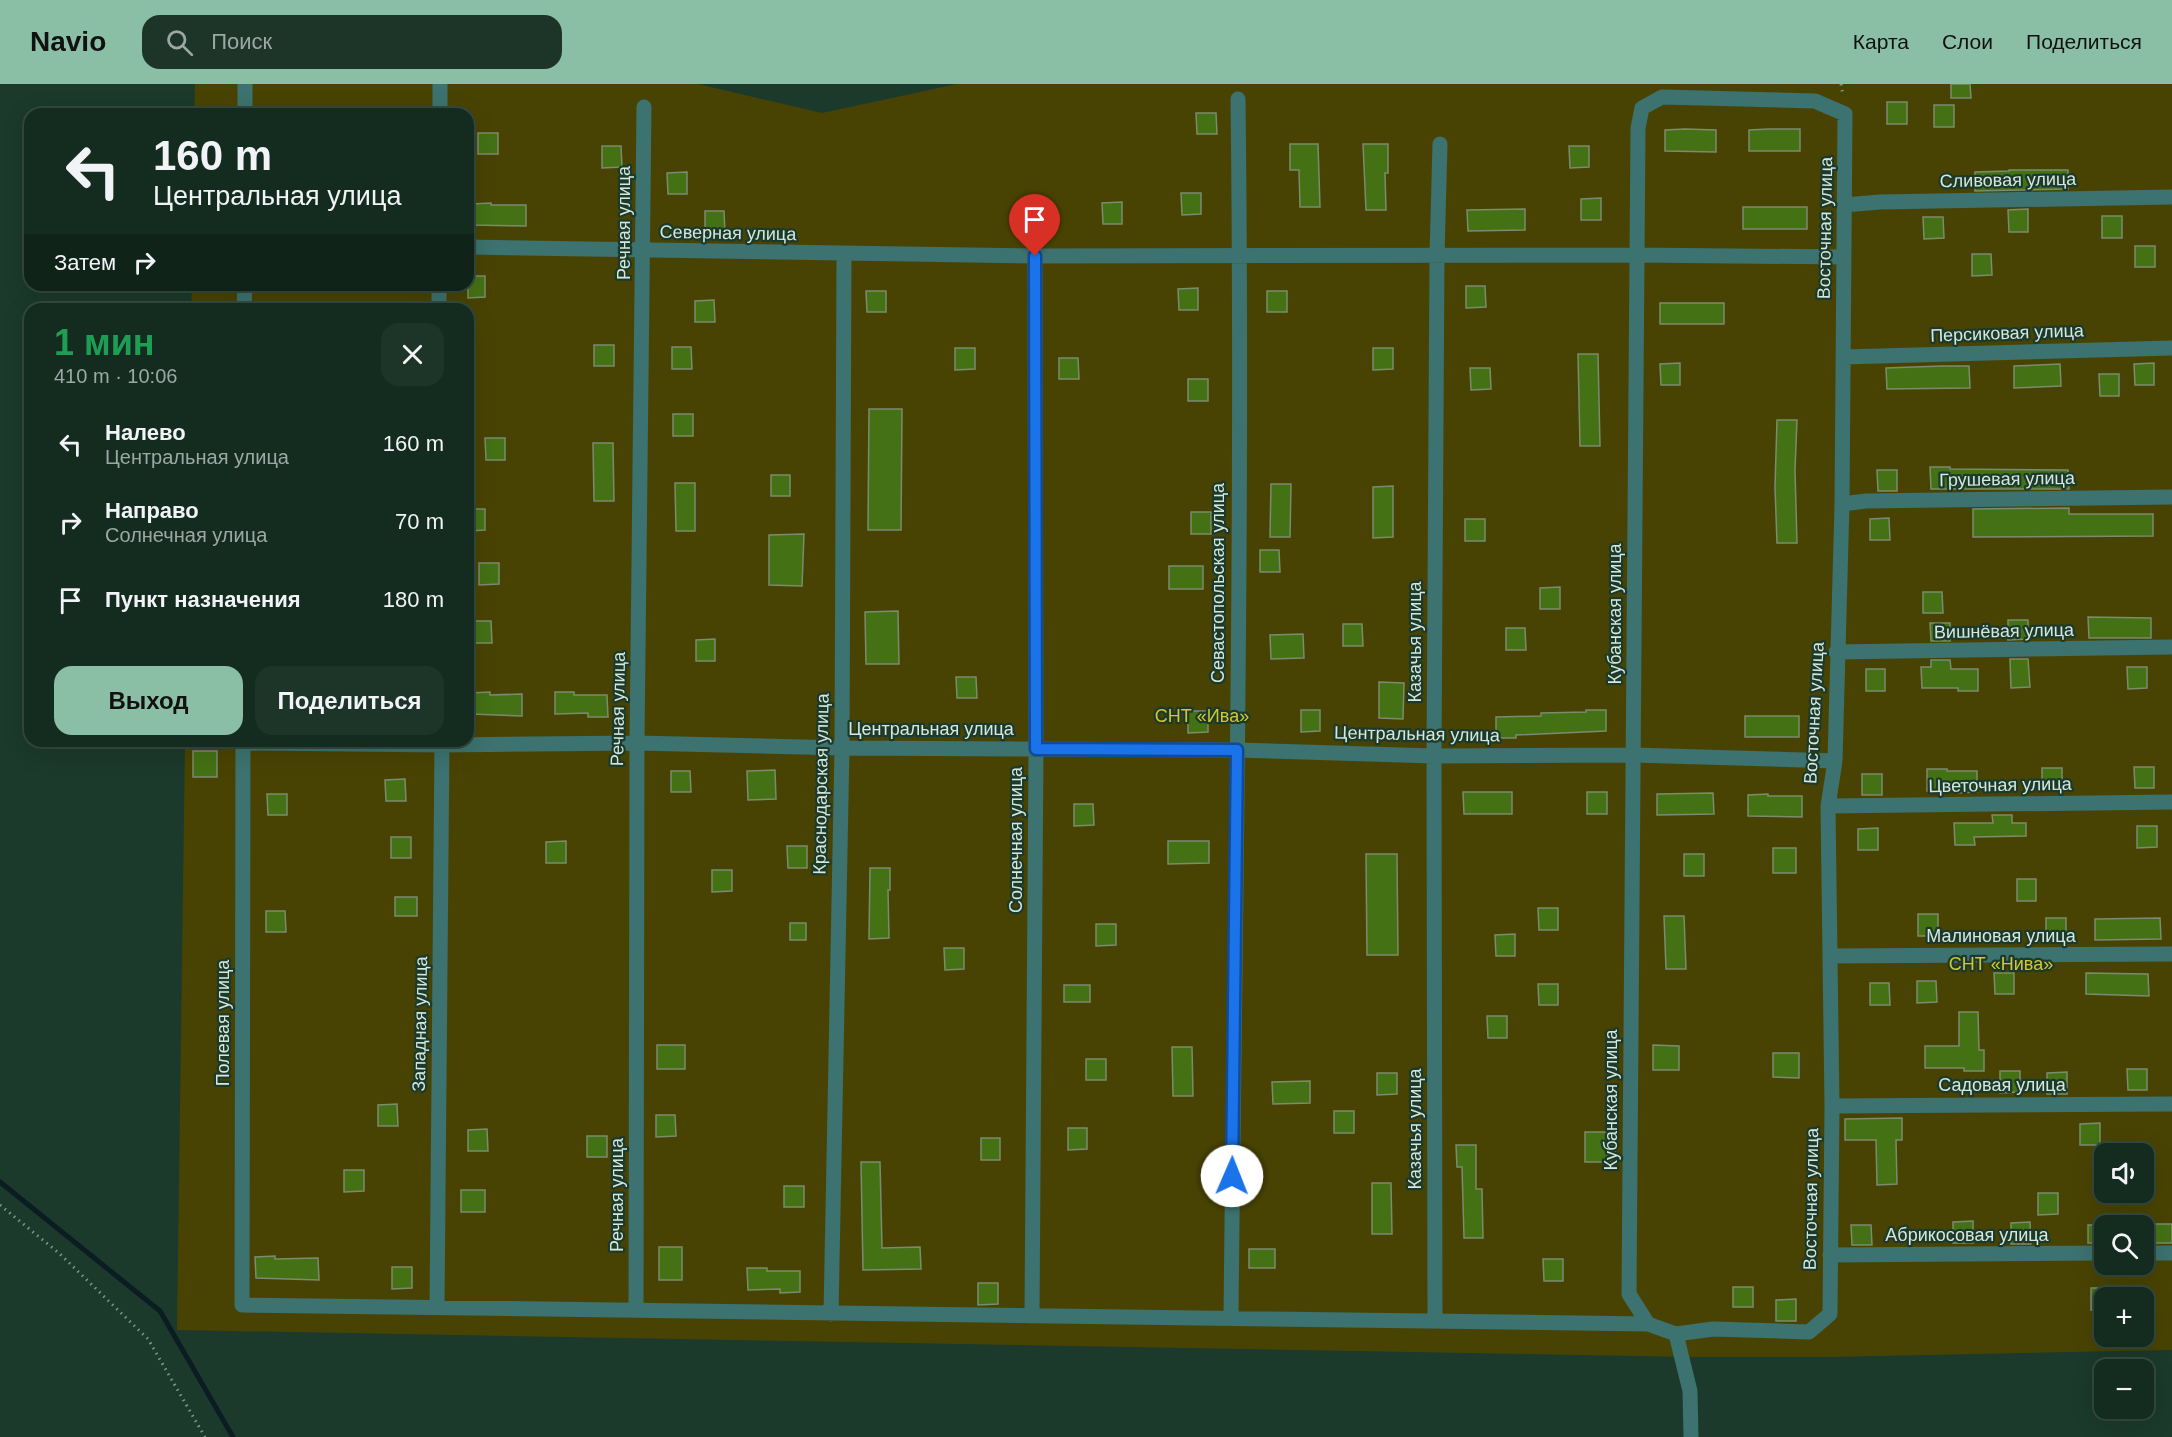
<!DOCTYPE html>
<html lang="ru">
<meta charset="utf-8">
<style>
body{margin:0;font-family:Helvetica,sans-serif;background:#1d3429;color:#f1f3f6;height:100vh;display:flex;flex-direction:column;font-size:22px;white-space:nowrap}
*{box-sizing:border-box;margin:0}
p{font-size:20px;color:#9da7a5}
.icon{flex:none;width:33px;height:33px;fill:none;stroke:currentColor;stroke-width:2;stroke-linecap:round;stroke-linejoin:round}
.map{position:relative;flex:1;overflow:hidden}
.sheet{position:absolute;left:24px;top:219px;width:450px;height:444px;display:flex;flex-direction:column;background:#142c20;border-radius:18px;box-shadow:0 6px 24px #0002,0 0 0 2px #33483e}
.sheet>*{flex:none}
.guide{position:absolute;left:24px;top:24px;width:450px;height:183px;border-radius:18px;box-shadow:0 6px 24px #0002,0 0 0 2px #33483e;background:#142c20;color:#f1f3f6;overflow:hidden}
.tools{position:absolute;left:2094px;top:1059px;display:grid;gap:12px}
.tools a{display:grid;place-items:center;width:60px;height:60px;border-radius:12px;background:#142c20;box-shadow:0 6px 24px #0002,0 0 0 2px #33483e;font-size:30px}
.pin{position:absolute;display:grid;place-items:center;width:51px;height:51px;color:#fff;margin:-62px -26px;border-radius:50% 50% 50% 0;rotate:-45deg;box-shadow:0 0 6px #0007}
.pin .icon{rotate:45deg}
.me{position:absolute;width:66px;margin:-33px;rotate:1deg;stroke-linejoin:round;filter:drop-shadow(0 0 4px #0008)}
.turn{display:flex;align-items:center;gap:21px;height:126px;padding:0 30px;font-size:27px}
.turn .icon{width:78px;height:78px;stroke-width:2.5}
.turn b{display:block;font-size:42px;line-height:51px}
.then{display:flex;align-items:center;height:57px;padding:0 30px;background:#0003;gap:12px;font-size:22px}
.round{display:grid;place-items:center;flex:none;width:63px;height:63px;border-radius:18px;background:#1d3429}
.summary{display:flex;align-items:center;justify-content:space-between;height:102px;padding:0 30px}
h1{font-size:36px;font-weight:600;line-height:45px;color:#1e9e55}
.action{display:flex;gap:12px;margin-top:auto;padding:12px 30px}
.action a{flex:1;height:69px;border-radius:18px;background:#8abfa5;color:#111;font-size:24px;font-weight:600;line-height:69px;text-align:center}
.action a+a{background:#1d3429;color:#f1f3f6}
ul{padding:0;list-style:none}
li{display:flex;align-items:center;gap:18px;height:78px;padding:0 30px}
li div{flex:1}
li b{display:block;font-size:22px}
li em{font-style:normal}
header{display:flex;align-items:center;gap:36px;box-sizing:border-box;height:84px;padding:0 30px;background:#8abfa5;color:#111}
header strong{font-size:28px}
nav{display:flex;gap:33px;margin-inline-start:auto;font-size:21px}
.search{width:420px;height:54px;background:#1d3429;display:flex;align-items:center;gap:15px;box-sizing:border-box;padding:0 21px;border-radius:18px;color:#9da7a5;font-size:22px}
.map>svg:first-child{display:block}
</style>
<header>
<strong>Navio</strong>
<div class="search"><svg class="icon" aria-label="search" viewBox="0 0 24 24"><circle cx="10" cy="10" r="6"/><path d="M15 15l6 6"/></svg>Поиск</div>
<nav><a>Карта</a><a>Слои</a><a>Поделиться</a></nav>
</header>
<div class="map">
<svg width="2172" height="1353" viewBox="0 0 2172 1353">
<rect width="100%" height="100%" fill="#1b3a2b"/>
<path fill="#494303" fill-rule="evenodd" d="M195,0H698L822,29L957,0H2172V1266L1830,1273H1693L177,1246L185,657H468V225H191L192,201H468V30H194ZM2104,1070H2144V1108H2104ZM2104,1142H2144V1180H2104ZM2104,1214H2144V1252H2104Z"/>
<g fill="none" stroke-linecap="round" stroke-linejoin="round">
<path stroke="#0b1d22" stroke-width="5" d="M0,1098L160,1227L233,1353"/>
</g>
<path fill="#447114" stroke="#7b8b6f" stroke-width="1.5" d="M1951,0H1970L1971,14H1951Z
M1887,18H1907V40H1887Z
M1934,21H1954V43H1934Z
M1196,29H1216L1217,50H1197Z
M1685,45L1716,46V68L1665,67V46Z
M1769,45H1800V67H1749V46Z
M478,49H498V70H478Z
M1290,60H1318L1320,123H1300L1299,86H1290Z
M1363,60H1388V89H1385L1386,126H1366Z
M602,62H621L622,83L602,84Z
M1569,62H1589V83L1570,84Z
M2009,86H2068V105L1975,107V88L2009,87Z
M687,88V110H668L667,89Z
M1181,109H1201V130L1182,131Z
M1601,114V136H1581V115Z
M1122,118V140H1103L1102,119Z
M491,119V121H526V142L471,141V120Z
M1743,123H1807V145H1743Z
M1525,125V146L1468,147L1467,126Z
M2028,125V148H2009L2008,126Z
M705,127H724L725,149H705Z
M2102,132H2122V154H2102Z
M1923,133H1943L1944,154L1924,155Z
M2135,162H2155V183H2135Z
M1972,170H1991L1992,191L1972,192Z
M468,192H485V213L468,214Z
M1466,202H1485L1486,223L1466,224Z
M1198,204V226H1179L1178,205Z
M866,207H886V228H867Z
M1267,207H1287V228H1267Z
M714,216L715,238H695V217Z
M1660,219H1724V240H1660Z
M594,261H614V282H594Z
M672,263H691L692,285H672Z
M955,264H975V285L955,286Z
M1373,264H1393V285L1373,286Z
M1578,270H1598L1600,362H1580Z
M1059,274H1078L1079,295H1059Z
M1680,279V301H1661L1660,280Z
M2154,279V301H2135L2134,280Z
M2060,280L2061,302L2014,304V282Z
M1942,282H1969L1970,304L1887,305L1886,284Z
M1470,284H1490L1491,305L1471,306Z
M2099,290H2119V312H2100Z
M1188,295H1208V317H1188Z
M869,325H902L901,446H868Z
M673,330H693V352H673Z
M1777,336H1797L1795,386L1797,459H1777L1775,403Z
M485,354H505V376H486Z
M593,359H613L614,417H594Z
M1930,383H1950V385L2068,386L2069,405H1931Z
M1877,386H1897V407H1878Z
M771,391H790V412H771Z
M675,399H695V447H676Z
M1271,400H1291L1290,453H1270Z
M1393,402V453L1373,454V403Z
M2069,424V430H2153V452L1973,453V425Z
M468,425H485V446L468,447Z
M1191,428H1211V450H1191Z
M1889,434L1890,456H1870V435Z
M1465,435H1485V457H1465Z
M804,450L802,502L769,501V451Z
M1260,466H1279L1280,488H1260Z
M479,479H499V500L479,501Z
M1169,482H1203V505H1169Z
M1560,503V525H1540V504Z
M1923,508H1942L1943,529H1923Z
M898,527L899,580H866L865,528Z
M2088,533L2151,534V554H2089Z
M2008,536H2028V555L2008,556Z
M472,537H491L492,559H472Z
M1930,539H1950V557H1931Z
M1343,540H1362L1363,562H1343Z
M1506,544H1525L1526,566H1506Z
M1303,550L1304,574L1271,575L1270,551Z
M715,555V577H696V556Z
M2010,575H2028L2030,603L2011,604Z
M1931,576H1950L1951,585H1978V607H1958V604H1922L1921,583H1931Z
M2127,583H2147V604L2128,605Z
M1866,585H1885V607H1866Z
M956,593H976L977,614H957Z
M1379,598L1404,599L1403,635L1379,634Z
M490,608V611L522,610V632L471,630L470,609Z
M555,608H574V611H607L608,633H588V629L555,630Z
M1301,626H1320V647L1301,648Z
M1586,626H1606V647L1516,651V654H1496V633L1541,632V629L1586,628Z
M1188,627H1208V648L1188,649Z
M1745,632H1799V653H1745Z
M193,667H217V693H193Z
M2134,683H2154V704H2135Z
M2042,684H2062V706H2042Z
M1927,685H1947V687H1977V708L1957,709V706L1927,707Z
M775,686L776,715L748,716L747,687Z
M671,687H690L691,708H671Z
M1862,690H1882V711H1862Z
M405,695L406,717H386L385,696Z
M1463,708H1512V730H1464Z
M1587,708H1607V730H1587Z
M1713,709L1714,730L1657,731V710Z
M267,710H287V731H268Z
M1768,710V712H1802V733L1748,732V711Z
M1074,720H1093L1094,741L1074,742Z
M1992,731H2012V739H2026V752L1974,753L1975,761H1955L1954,739H1993Z
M2137,742H2157V763L2137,764Z
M1878,744V766H1858V745Z
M391,753H411V774H391Z
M566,757V779H546V758Z
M1168,757H1209V779L1168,780Z
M787,762H807V784H788Z
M1773,764H1796V789H1773Z
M1366,770H1397L1398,871H1367Z
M1684,770H1704V792H1684Z
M870,784H890V806H888L889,854L869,855Z
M712,786H732V807L712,808Z
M2017,795H2036V817H2017Z
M395,813H417V832H395Z
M1538,824H1558V846H1539Z
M266,827H285L286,848H266Z
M1918,830H1938V852H1918Z
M1664,832H1684L1686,885H1666Z
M2046,834H2066V855H2046Z
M2160,834L2161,855L2095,856V835Z
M790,839H806V856H790Z
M1096,840H1116V861L1096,862Z
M1515,850V872H1496L1495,851Z
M944,864H964V885L945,886Z
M1994,889H2014V910H1995Z
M2086,889L2148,890L2149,912L2086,910Z
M1917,897H1936L1937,918L1917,919Z
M1870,899H1889L1890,921H1870Z
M1538,900H1558V921H1539Z
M1064,901H1090V918H1064Z
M1959,928H1978L1979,966H1984V987H1964V984H1925V962H1959Z
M1487,932H1507V954H1488Z
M657,961H685V985H657Z
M1653,961L1679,962V986H1653Z
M1172,963H1192L1193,1012H1173Z
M1773,969H1799V994L1773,993Z
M1086,975H1106V996H1086Z
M2127,985H2147V1006H2128Z
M2000,987H2020V1008L2000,1009Z
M2067,988V1010H2047V989Z
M1377,989H1397V1010L1377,1011Z
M1310,997V1019L1273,1020L1272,998Z
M397,1020L398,1042H378V1021Z
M1334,1027H1354V1049H1334Z
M656,1031H675L676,1052L656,1053Z
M1902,1034V1056H1896L1897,1100L1877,1101L1876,1056H1845V1035Z
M2100,1039V1061H2080V1040Z
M1068,1044H1087V1065L1068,1066Z
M487,1045L488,1067H468V1046Z
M1585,1048H1615V1078H1585Z
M587,1052H607V1073H587Z
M981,1054H1000V1076H981Z
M1456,1061H1476V1105H1482L1483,1154H1464L1462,1083H1457Z
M861,1078H880L882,1164L920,1163L921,1185L863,1186Z
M344,1086H364V1107L344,1108Z
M1372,1099H1391L1392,1150H1372Z
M784,1102H804V1123H784Z
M461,1106H485V1128H461Z
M2038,1109H2058V1130L2038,1131Z
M1973,1137V1159H1953V1138Z
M2030,1138L2031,1160H2011V1139Z
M2144,1140H2172V1159H2144Z
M1851,1141H1871L1872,1161H1852Z
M2088,1141H2104V1159H2088Z
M659,1163H682V1196H659Z
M1249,1165H1275V1184H1249Z
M275,1172V1175L318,1174L319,1196L256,1194L255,1173Z
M1543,1175H1563V1197H1544Z
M392,1183H412V1204L392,1205Z
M747,1184H767V1187H800V1208L780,1209V1205L748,1206Z
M978,1199H998V1220L978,1221Z
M1733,1203H1753V1223H1733Z
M2091,1204H2104V1226H2091Z
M1796,1215V1237H1776V1216Z"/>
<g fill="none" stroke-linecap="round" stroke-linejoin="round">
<path stroke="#7f978a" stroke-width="3" stroke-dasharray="1.5 4.5" stroke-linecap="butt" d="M1841,0L1843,11
M0,1121L60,1170L148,1255L205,1353"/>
<path stroke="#3c726f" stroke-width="15" d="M245,30V0
M440,30V0
M1844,121L1880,118L2172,113
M468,163L1035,172L1637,171L1844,173
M439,201V225
M244,225L245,201
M1843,273L2172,264
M1842,420L1866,417L2172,413
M1836,568L2172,563
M243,657L242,1221L1648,1240L1676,1250L1690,1307L1691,1353
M243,659L442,661L637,659L842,664L1237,666L1434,672L1633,671L1835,677
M1828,722L2172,718
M1830,872L2172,870
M1832,1022L2172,1020
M2144,1169H2172
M1830,1171L2104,1169
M437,1224L442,657
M636,1226L637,659L644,23
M831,1230L842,664L844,171
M1032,1232L1036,665L1035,172
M1231,1234C1235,828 1243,422 1238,15
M1435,1237L1434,672L1437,172L1440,60
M1648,1240L1629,1210L1638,44L1642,24L1662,13L1815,17L1845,30L1842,420L1835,677L1828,722L1832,1022L1830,1230L1809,1248L1713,1245L1676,1250"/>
</g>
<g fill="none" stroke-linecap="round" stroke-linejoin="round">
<g stroke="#114b97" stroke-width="15">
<path id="route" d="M1035,172L1036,665L1237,666L1232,1092"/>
</g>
<use href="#route" stroke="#1a73e8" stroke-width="10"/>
</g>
<g text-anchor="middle" stroke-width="4.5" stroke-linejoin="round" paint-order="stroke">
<g font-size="18" fill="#d6e7dd" stroke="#1b3a2b">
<text transform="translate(2008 96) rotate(-1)" y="6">Сливовая улица</text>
<text transform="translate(624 139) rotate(-90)" y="6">Речная улица</text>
<text transform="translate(1825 144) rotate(-89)" y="6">Восточная улица</text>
<text transform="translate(728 149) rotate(1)" y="6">Северная улица</text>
<text transform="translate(2007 249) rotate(-2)" y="6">Персиковая улица</text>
<text transform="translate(2007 395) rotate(-1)" y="6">Грушевая улица</text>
<text transform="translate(1218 499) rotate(-90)" y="6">Севастопольская улица</text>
<text transform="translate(1615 530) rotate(-90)" y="6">Кубанская улица</text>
<text transform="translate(2004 547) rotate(-1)" y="6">Вишнёвая улица</text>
<text transform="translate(1415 558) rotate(-90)" y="6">Казачья улица</text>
<text transform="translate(618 625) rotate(-89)" y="6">Речная улица</text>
<text transform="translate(1814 629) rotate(-87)" y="6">Восточная улица</text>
<text x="931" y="651">Центральная улица</text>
<text transform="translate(1417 650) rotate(1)" y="6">Центральная улица</text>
<text transform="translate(821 700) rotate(-89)" y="6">Краснодарская улица</text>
<text transform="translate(2000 701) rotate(-1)" y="6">Цветочная улица</text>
<text transform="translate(1016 756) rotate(-90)" y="6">Солнечная улица</text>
<text x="2001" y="858">Малиновая улица</text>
<text transform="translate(223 939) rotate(-90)" y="6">Полевая улица</text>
<text transform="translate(420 940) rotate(-89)" y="6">Западная улица</text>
<text x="2002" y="1007">Садовая улица</text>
<text transform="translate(1611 1016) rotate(-90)" y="6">Кубанская улица</text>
<text transform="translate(1415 1045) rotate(-90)" y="6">Казачья улица</text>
<text transform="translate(617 1111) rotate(-90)" y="6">Речная улица</text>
<text transform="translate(1811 1115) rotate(-89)" y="6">Восточная улица</text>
<text x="1967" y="1157">Абрикосовая улица</text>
</g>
<g font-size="18" fill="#d5c630" stroke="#1b3a2b">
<text x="1202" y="638">СНТ «Ива»</text>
<text x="2001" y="886">СНТ «Нива»</text>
</g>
</g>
</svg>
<div class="tools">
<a><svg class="icon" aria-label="sound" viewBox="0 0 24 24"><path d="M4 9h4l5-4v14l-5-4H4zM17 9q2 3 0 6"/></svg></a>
<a><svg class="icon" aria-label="search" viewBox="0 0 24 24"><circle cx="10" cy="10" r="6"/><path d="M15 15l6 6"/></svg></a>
<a>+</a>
<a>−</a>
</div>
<div class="pin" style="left:1035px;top:172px;background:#d93025"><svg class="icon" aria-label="arrive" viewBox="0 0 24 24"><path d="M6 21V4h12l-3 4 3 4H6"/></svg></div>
<svg class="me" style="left:1232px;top:1092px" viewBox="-20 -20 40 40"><circle r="19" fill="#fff"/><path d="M0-13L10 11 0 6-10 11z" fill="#1a73e8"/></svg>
<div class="guide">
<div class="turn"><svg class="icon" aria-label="left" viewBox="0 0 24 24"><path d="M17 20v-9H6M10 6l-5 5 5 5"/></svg><div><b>160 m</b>Центральная улица</div></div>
<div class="then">Затем<svg class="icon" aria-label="right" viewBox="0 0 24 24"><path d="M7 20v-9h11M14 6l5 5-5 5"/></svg></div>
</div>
<section class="sheet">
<div class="summary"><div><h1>1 мин</h1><p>410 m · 10:06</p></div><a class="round"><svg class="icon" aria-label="close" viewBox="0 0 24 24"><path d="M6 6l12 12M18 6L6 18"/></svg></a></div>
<ul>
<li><svg class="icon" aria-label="left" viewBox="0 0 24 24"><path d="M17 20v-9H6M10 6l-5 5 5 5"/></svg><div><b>Налево</b><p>Центральная улица</p></div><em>160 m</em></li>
<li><svg class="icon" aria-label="right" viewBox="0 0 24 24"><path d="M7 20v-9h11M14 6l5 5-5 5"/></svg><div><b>Направо</b><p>Солнечная улица</p></div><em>70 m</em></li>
<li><svg class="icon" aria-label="arrive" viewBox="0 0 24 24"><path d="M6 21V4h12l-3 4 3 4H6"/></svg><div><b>Пункт назначения</b></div><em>180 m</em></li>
</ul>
<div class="action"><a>Выход</a><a>Поделиться</a></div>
</section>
</div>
